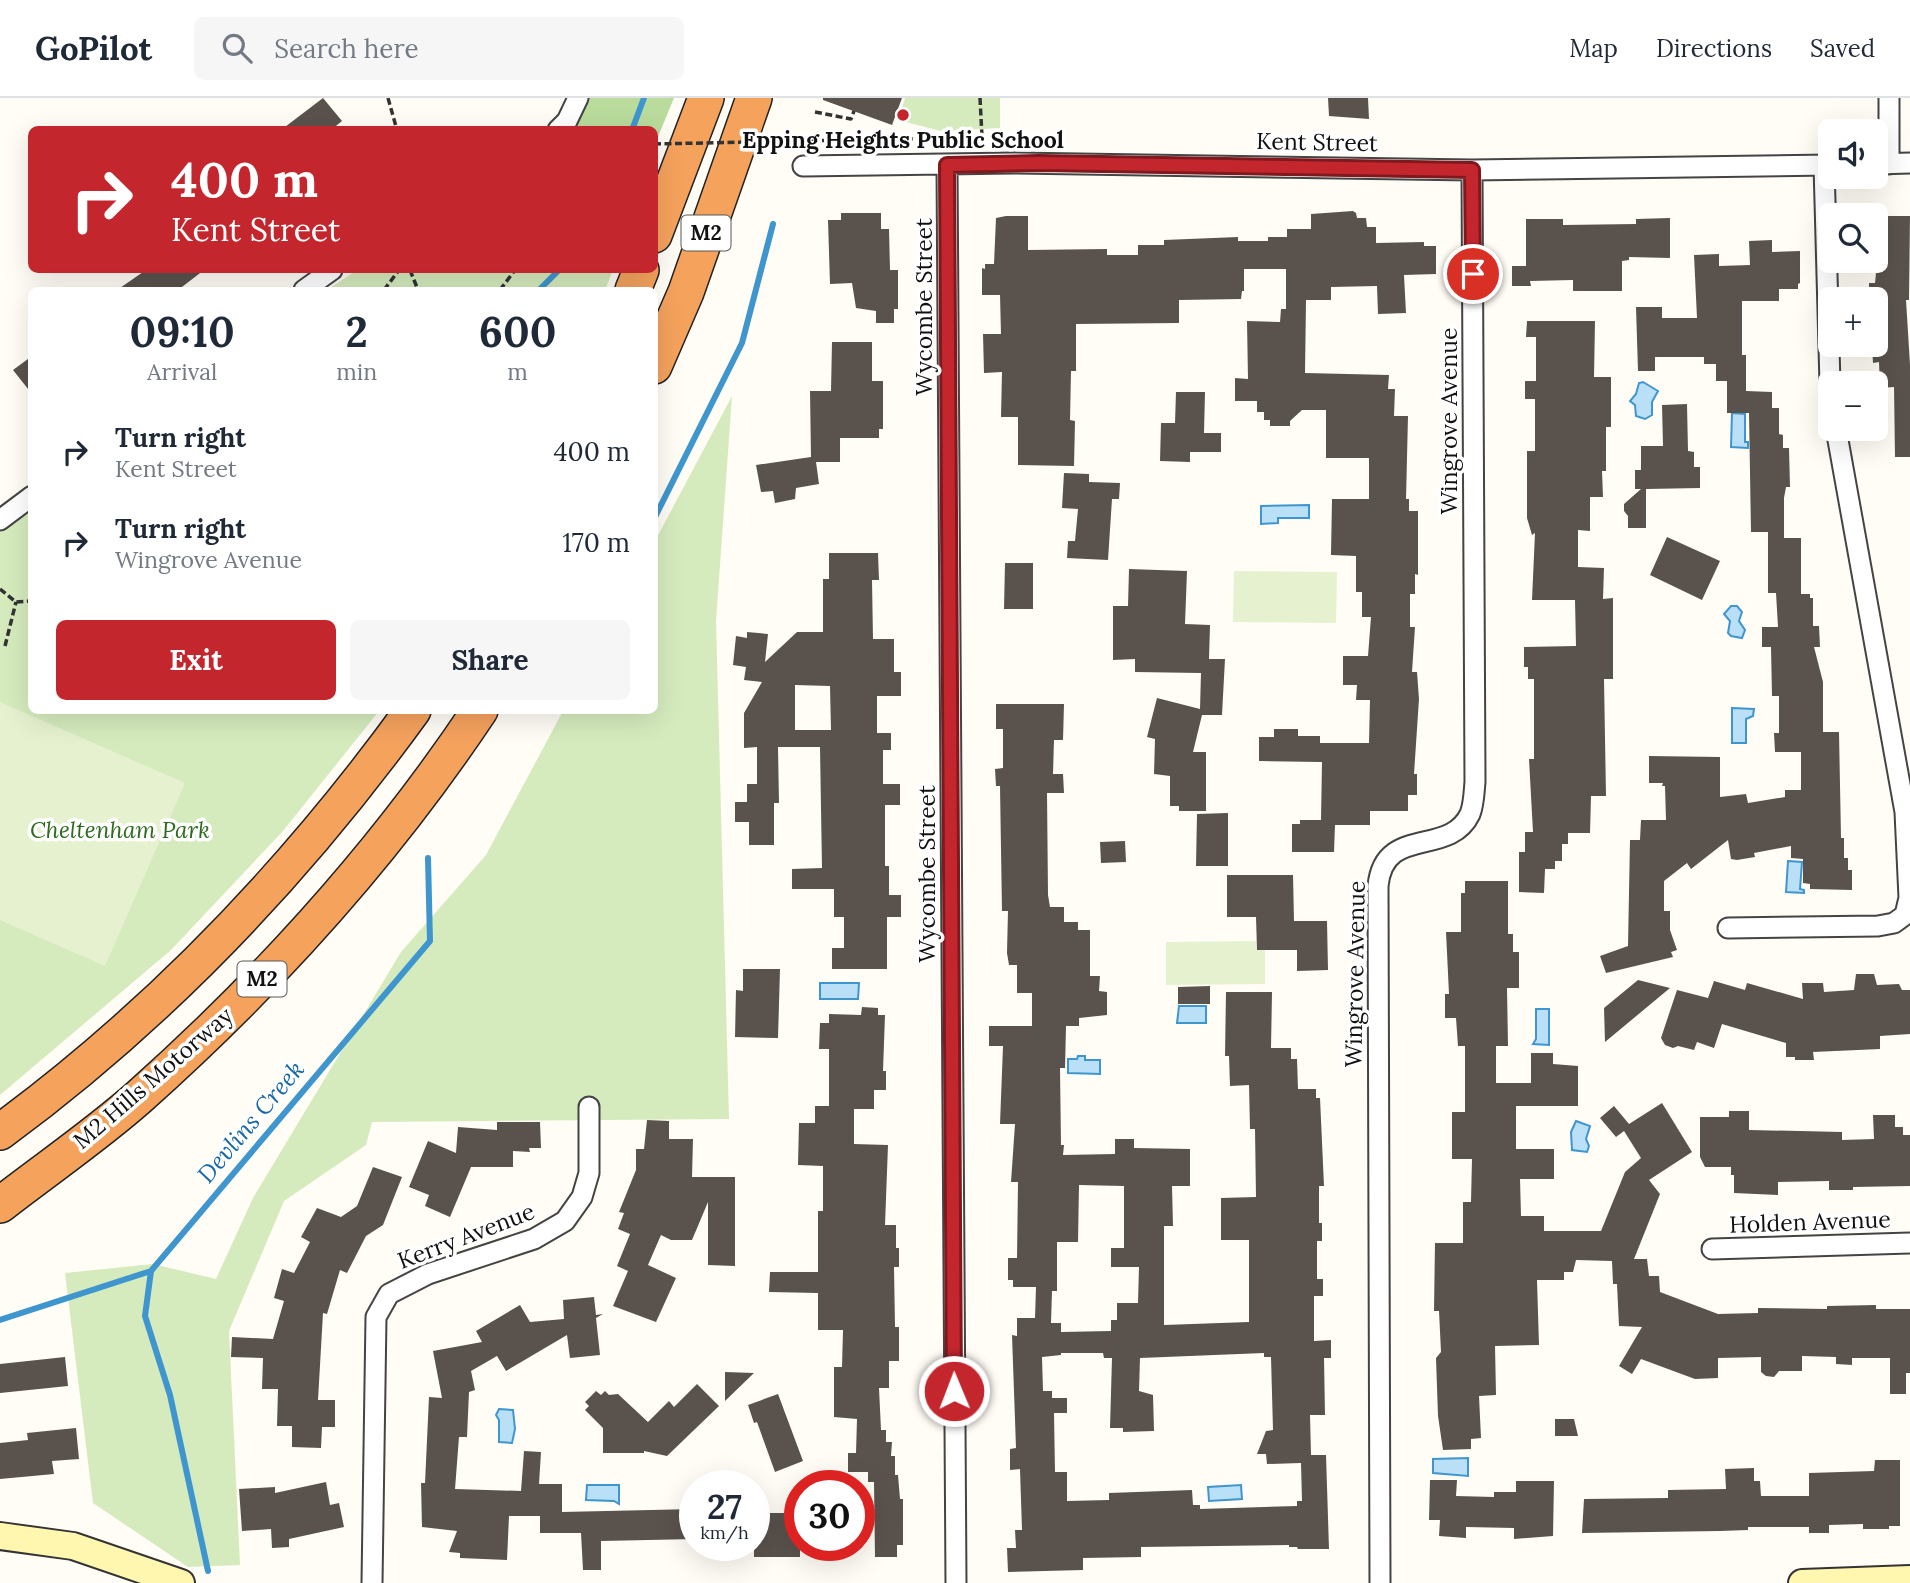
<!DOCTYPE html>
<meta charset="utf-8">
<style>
body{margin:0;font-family:Lora,serif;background:#f6f6f7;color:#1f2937;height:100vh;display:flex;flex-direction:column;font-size:26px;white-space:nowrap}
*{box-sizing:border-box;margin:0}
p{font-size:23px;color:#747a83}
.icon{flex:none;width:38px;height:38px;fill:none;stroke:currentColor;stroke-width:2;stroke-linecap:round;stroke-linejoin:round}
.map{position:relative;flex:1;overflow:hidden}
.details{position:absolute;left:28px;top:189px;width:630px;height:427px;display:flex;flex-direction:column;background:#fff;border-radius:10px;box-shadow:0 7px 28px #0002}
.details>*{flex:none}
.guide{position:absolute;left:28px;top:28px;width:630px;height:147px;border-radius:10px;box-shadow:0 7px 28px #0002;background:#c4262e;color:#fff;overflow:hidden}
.fabs{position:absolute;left:1818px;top:21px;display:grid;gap:14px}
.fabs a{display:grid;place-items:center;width:70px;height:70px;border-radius:10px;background:#fff;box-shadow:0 7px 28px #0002;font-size:35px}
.speed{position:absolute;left:679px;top:1372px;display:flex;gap:14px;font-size:35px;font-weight:700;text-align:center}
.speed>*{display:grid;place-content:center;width:91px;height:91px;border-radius:50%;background:#fff;box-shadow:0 7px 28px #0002;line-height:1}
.speed small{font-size:18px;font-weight:400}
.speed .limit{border:10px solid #d22;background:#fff;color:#111}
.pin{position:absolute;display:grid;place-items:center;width:60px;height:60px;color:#fff;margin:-30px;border:4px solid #fff;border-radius:50%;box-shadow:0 2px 7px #0007}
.me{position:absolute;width:77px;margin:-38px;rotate:359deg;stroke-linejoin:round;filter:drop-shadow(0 0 5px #0008)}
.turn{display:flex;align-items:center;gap:24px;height:147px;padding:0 28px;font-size:32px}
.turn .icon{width:91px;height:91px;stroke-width:2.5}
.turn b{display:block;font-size:49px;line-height:60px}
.eta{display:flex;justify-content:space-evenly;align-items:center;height:119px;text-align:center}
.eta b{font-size:42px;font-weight:700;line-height:49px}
.primary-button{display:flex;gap:14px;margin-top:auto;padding:14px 28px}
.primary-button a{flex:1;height:80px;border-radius:10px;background:#c4262e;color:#fff;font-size:28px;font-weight:700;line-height:80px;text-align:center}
.primary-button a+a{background:#f6f6f7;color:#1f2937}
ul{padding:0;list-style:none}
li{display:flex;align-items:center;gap:21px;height:91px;padding:0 28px}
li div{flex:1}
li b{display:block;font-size:26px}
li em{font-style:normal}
header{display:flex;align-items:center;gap:42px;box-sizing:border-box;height:98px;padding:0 35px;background:#fff;border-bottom:2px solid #e0e1e3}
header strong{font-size:33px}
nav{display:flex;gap:38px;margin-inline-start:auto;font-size:24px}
.search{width:490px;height:63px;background:#f6f6f7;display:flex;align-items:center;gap:18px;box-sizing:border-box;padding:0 24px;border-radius:10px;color:#747a83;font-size:26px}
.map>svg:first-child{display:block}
</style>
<header>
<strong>GoPilot</strong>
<div class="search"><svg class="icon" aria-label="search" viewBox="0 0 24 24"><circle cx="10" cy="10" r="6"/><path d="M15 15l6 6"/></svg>Search here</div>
<nav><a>Map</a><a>Directions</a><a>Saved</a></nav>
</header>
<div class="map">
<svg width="1910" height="1485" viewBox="0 0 1910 1485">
<rect width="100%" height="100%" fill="#fffdf5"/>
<path fill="#d5ebbd" d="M905,0H1000V30L941,33L898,22Z
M357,172H613L605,192H327Z
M732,298L716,523L729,1021L372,1024L366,1047L284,1103L229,1233L240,1467L188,1469L93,1405L65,1175L153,1166L216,1181L253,1100L401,854L486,757L563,613L654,612L655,443Z
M31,401L32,612L379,613L283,733L171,852L0,997V424Z"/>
<path fill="#b9dc9c" d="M587,0H674L655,46L654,32H574Z"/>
<path fill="#e6f2cf" d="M1234,473L1337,474L1336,525L1233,524Z
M0,604L185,685L105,868L0,822Z
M1256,843L1257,852H1265V886L1166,887V844Z"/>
<path fill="#b9e0f7" stroke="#3f96cf" stroke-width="2" d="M1643,284L1658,293L1652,304V317L1645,321L1636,318L1635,307L1630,303L1636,296L1639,285Z
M1732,315L1745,316V344H1748V350L1731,349Z
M1309,407V420H1278V425L1261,426V408Z
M1731,508H1737L1742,514L1739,523L1745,532L1742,540L1731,538L1728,535L1730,523L1724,516Z
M1732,610L1754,611L1753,618L1746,621V645H1732Z
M1788,763L1802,764L1800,791L1804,792V795L1786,794Z
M820,885H859L858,901H820Z
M1179,908H1206V925H1177Z
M1536,911H1549V947L1533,946L1536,941Z
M1078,958H1085V962H1100V976L1068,975V961H1077Z
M1576,1023L1590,1028L1586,1041L1589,1048L1587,1054L1572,1052L1571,1034Z
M499,1311L513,1312L515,1331L512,1345L499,1344V1322L496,1317Z
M1468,1360V1378L1433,1375V1361Z
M587,1387H619V1406L614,1403L586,1402Z
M1241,1387L1242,1401L1209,1403L1208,1389Z"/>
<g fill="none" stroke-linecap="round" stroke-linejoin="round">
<path stroke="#3f96cf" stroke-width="6" d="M632,32L644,0
M539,192L559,172
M654,421L742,245L773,126
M151,1173L145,1218L170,1297L208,1473
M0,1222L151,1173L430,843L428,760"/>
</g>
<path fill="#5a524d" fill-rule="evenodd" d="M323,0L342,23L331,32H281Z
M823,0H902L892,27L823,2Z
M1328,0H1368L1369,21L1329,18Z
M1353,113L1356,115L1357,120H1366L1367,129H1376V145L1424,144V148H1436V176L1404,177L1406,215L1378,216L1377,188L1331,189V202H1306L1305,275L1389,277L1388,291H1395L1394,318H1408L1406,401H1409V413H1418V477L1415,476V496H1410V529H1415L1412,574H1417L1419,601L1414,676H1417V697H1408V713H1370V727H1335L1334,754H1292V726H1300V722H1321L1322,664L1259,663V639H1274V631H1298V638H1320V645H1369L1370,602H1356L1357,587H1343V558H1368L1371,519H1362V494H1356V458L1331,457L1332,401H1369V360H1326V312H1302L1290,323V328H1270V322H1264V314H1257V303H1235V280L1248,281L1247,223L1280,224L1281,211H1286V171H1244V193H1242L1241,201L1179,202V225L1076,226V273H1071L1070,322L1075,323L1074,368L1018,367V319H1001L1002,274L984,275L983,236H1001L1000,197H982V170L985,171V166H994L996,120L1006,118H1028V152L1107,151V157H1138V147H1164V142L1238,139V143H1268V139H1287V131H1311V116Z
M841,115H881V131H889L890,172H898V211H894V225H876V213L856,210L852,185L830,186L828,122H841Z
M1888,118H1910L1909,202H1906L1910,267V359H1895L1894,289L1880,290L1879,264L1873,265L1872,247H1876L1878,241L1877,209L1876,201H1869V185H1875L1876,175V124L1888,123Z
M1670,120V160L1629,159V162L1622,163V193H1573V182L1530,183L1531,188H1512V168H1526V121H1563V127L1636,126V121Z
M1772,142V154L1800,153V185L1798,186V191H1779V203H1742V257H1746V293L1772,294V310H1779V336L1783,337V350H1789L1790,389H1786L1784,400V440H1801V496H1810V500H1813V528H1819L1820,549H1814L1823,584V634H1839L1841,740H1844V760H1848V772H1852V792L1810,791V786L1803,785V761L1791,760V748L1754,755L1755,759L1737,762L1731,761L1728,742L1691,771L1687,765L1664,783V813H1670V832L1677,852L1671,854L1673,859L1606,875L1600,858L1628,848L1630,742H1640L1641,722H1666L1665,688H1662L1663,685H1649V658L1720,659V699L1746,696L1748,705L1785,699V692H1801V654H1775L1774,635H1779V598H1772L1771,549H1762V529H1778L1776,495H1768V434H1751L1749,315H1727V283H1716V266H1704V259H1655V273H1638L1636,209H1662V220H1697L1694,157L1719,156V168L1750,167L1749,143Z
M146,172H204L178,192H117Z
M1527,223H1595L1594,279H1611V329H1606V373H1602L1603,399H1590V433L1578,432V469L1604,470L1603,501L1613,500V581H1604L1606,698H1591L1590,735H1568V746H1562V763H1555V771H1545L1544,795L1519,794V754H1525V734H1533L1529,661H1534V581H1528V569H1524V549L1576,548L1575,502H1532L1535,435L1532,437L1527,420V353H1535V301H1525V283H1536V239H1526Z
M832,244H872V283H883V331H879V340H840V364H816L819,386L796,390L795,401L775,405L773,393L761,394L756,367L811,359L810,293H831Z
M32,258V296L13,272Z
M1176,294H1205L1204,335H1221V354H1190V364L1160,363L1161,325H1175Z
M1687,306L1688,353L1694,354V369H1700V390L1646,391V430H1628V418L1624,413V406L1641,391H1635V372H1641V348H1663L1662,307Z
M1064,375L1089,376V384L1120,385L1119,401H1112L1108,462L1067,460L1068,443H1075L1078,411L1062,410Z
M1667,439L1720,463L1702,502L1650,477Z
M829,455H878L879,482H872L873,541H894V574H901V598H877V635H891V652H883V686H900V707H885V768H889V797H901V819H887V871H832V850H844V819H834V791H792V771L822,770L820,649H778L779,705H774V747H749V724H735V704H747V686H757V649L744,650V615L762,584L744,582L746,569L733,567L736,538L747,540V534L768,536L765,564L797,534H823V481H829ZM795,587L830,588L831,632H795Z
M1005,465H1033V511H1004Z
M1129,471L1187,473L1185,526L1210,527L1209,561H1225L1222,617H1202L1193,654H1206V713H1179V708H1170V678L1154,676L1155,641L1147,639L1157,600L1200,611L1201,575L1135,574V561L1113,562V508H1128Z
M996,606H1064L1063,642H1054L1053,676H1063L1064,695H1047L1048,797L1050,809H1064V824H1078V832H1090V878H1100L1099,893L1107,894V917L1079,920V928H1066L1065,970H1060L1061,1047H1064L1063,1057L1115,1056V1041H1134V1050L1190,1051V1088H1172L1173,1128H1164V1227L1249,1224V1142H1221V1100L1256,1099L1255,1031H1250L1249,987L1230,988L1229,958H1225L1226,894H1272L1271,950H1291V961H1297L1298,991H1316V1000H1320L1324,1088H1319V1125H1322V1143H1317V1181H1323V1198H1314V1243L1331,1242V1260H1324L1325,1317H1310L1311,1357H1326L1329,1451H1298L1297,1449H1289V1447L1141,1449V1459L1083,1460V1472L1008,1474L1007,1450H1016L1015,1432H1022L1020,1371L1010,1372V1351L1016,1350L1012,1237L1017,1238V1220H1035L1036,1189H1013V1182H1008V1160H1017L1018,1084H1011L1015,1026H1000L1003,948H989V928H1032V895H1017V867H1009L1007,855L1008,813H1002L1000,688H996L995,671L1003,670V631H996ZM1079,1087L1124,1088V1150H1111V1169H1139L1138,1205H1117V1222H1111V1233L1061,1234V1225H1051L1052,1193H1057V1144H1078ZM1061,1255H1103L1104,1260H1112L1110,1330H1123V1334L1154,1333L1153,1297L1139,1293L1140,1260L1264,1255V1259H1271L1273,1332L1266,1333L1257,1356H1266L1267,1366L1301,1365L1302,1403H1297V1408L1200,1411V1407H1193L1192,1392L1109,1395V1402L1067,1403V1374H1055L1054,1315H1067V1300H1052V1293H1043L1042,1259L1061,1257Z
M1228,715V768H1196L1197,716Z
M1125,743L1126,764L1101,765L1100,744Z
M1227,777H1293L1294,823H1327L1328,872L1297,873V852H1257L1256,819H1227Z
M1465,783H1508V836H1513V854H1519V890H1507L1508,948H1496V985H1531V955H1553V966L1578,968V1008H1516V1051H1554V1081H1520L1521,1118H1544V1133H1601L1625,1074L1641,1060L1624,1033L1616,1039L1600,1020L1614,1008L1629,1026L1662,1005L1692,1054L1649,1082L1660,1096L1634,1161H1647L1649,1178H1659L1660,1194L1718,1216L1758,1215V1210L1827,1211V1208L1876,1207V1211H1910V1275H1906V1296H1890V1260H1852V1267L1836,1266V1259L1802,1258V1273H1779L1774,1279L1766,1278L1761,1274V1259L1718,1260V1280L1695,1281L1641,1261L1632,1276L1619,1268L1642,1229L1619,1228L1617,1186H1613L1612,1163L1576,1162L1573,1174H1564V1182H1537L1539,1247L1495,1248L1496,1297L1479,1298L1481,1340L1471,1341V1351L1443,1352L1438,1318L1436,1260L1441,1254L1439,1213H1434L1435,1145H1463V1104H1471L1472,1061H1452V1014H1465V948H1458L1456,920H1445V896H1449L1446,834H1461V795H1465Z
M743,871H780L778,940L735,939L736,892L743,893Z
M1856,876H1874L1877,887L1899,886L1902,892H1910V936L1880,938V951L1813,954L1814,962H1795V959H1786V945L1722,926L1714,950L1697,944L1694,952L1678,948L1673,950L1665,947L1661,940L1677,892L1708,900L1714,883L1745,892L1747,885L1803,901L1802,885H1823L1824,894L1854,892Z
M1638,882L1670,890L1605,944L1604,910Z
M1210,888V906H1178V889Z
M862,909L878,910V917H885L883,973H886V992H874V1011H854V1046L888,1047L885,1127H896V1150H899V1169H894L895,1229H899V1263H889V1290H879L881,1332H886V1344H892L891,1358H895V1377H898L900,1401H903V1447H897V1459H875L874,1384H868V1374H848V1355H856L857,1321L834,1319V1269H842L843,1232H818V1195L769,1194L770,1174H818V1113H823V1068L798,1067L799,1025H815V1008H829V951H819L820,925H829V916L861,917Z
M1729,1013H1749V1032L1842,1034V1042L1874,1041L1873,1017H1895V1029H1903V1037H1910V1088L1853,1089V1092H1829V1083L1778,1084V1097L1734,1095V1077H1731V1069H1705L1700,1059V1019H1729Z
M647,1022L669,1023V1041H693L692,1079H735V1168L708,1167V1104L692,1142H671L661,1137L648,1167L676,1180L656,1224L613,1208L628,1173L617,1168L630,1136L618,1131L624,1115L619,1114L636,1072V1051H644Z
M497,1024H540L541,1050H529L530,1054L513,1053V1069H471L450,1119L425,1108L429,1097L409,1089L428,1043L456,1055L458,1029L497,1032Z
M373,1069L402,1079L383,1127L366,1138L347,1175L340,1172L327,1216L323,1215L318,1302H335V1329H322L321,1350L292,1349V1328H277L278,1291H262L263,1260L231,1259L232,1239L273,1241L284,1203L274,1200L282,1171L294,1175L310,1144L301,1139L317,1110L341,1119L357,1108Z
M594,1199L596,1217L603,1216L596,1220L600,1257L570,1260L567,1237L506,1273L497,1258L471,1273L475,1292L469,1294L467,1339H459L455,1391L521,1393L524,1353L541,1354L539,1386H562V1414L695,1411V1441L601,1443V1472H583L581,1435H540V1418H509L507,1462L460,1460V1455L449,1454L457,1433L422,1429L421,1385H425L429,1299L442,1300L433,1253L482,1244L476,1233L520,1207L530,1224L564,1221L563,1202Z
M65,1259L68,1288L0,1295V1266Z
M725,1274L754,1275L725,1303Z
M697,1286L719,1308L667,1358L644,1353V1355H603V1330L585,1312L589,1308L585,1304L596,1293L601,1297L605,1293L609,1297L618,1296L648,1324L669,1303L674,1309Z
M778,1296L803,1363L775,1374L757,1324L754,1325L748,1307Z
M1555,1321H1574L1578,1338H1555Z
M76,1330L79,1361L52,1363L54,1376L0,1381V1345L28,1342L27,1335Z
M1875,1362H1900V1428H1889V1431H1863V1426L1829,1427V1435H1809V1429H1748V1432L1720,1433L1582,1435L1584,1401L1668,1400V1392L1726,1391L1725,1371L1754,1370V1383H1760L1761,1398H1809V1375L1874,1373Z
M1430,1382H1457L1456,1398L1494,1399V1394H1516V1383H1554L1553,1438L1514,1441V1430L1466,1429V1440L1439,1438L1440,1422H1429Z
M326,1384L330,1407L339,1405L344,1429L289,1441V1449L272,1450L271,1431L242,1433L239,1391L275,1389V1395Z
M767,1415H794V1421H800V1459H754V1428H767Z"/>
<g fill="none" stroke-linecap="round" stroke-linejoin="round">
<g stroke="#444" stroke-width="23">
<path id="street" d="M1889,0V66
M558,32L567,23L578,0
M1876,66L1910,65
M947,67L956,1485
M1824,67L1830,286
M803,68L1014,65L1472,72L1830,67
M304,192L332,172
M0,422L32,398
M1728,830L1878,828L1894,825L1905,817L1909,800L1905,714L1836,331
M1712,1151L1910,1145
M372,1485L376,1219L389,1196L428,1176L534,1141L565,1123L582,1099L589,1075V1009
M1380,1485L1378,788C1384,726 1449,760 1470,716C1474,706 1474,694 1475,684L1472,72"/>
</g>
<g stroke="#333" stroke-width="30">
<path id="secondary" d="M0,1438L73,1448L181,1485
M1802,1485L1910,1481"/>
</g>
<g stroke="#222" stroke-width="38">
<path id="highway" d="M654,137L706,0
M633,192L641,172
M654,268L686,194L754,0
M0,1034C159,917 297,772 413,612
M0,1107C46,1071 95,1038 139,999C268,884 384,756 480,612"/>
</g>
<path stroke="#333" stroke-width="3.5" stroke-dasharray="7 3.5" stroke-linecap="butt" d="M388,0L397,32
M980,0L982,39
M815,14L851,21L854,13
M410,172L418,192
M384,192L399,172
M500,192L515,172
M0,491L16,504L32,503
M5,548L16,504"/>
<use href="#street" stroke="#fff" stroke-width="19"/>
<use href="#secondary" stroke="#fff6b0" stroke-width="26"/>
<use href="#highway" stroke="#f5a25d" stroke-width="35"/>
<path stroke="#333" stroke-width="3.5" stroke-dasharray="7 3.5" stroke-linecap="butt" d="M654,46L949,40"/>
</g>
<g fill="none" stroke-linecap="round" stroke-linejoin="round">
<g stroke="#7f191e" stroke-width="18">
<path id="route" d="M954,1293L947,67L1039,65L1472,72L1473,176"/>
</g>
<use href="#route" stroke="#c4262e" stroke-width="12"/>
</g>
<circle fill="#c4262e" stroke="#fff" stroke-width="2.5" cx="903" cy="17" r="7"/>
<g text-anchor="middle" stroke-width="7" stroke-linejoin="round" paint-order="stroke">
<g fill="#fff" stroke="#585858" stroke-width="2">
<rect x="681.5" y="117.5" width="49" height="35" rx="5"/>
<rect x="237.5" y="863.5" width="49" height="35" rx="5"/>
</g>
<g font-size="21" font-weight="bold" fill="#111">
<text x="706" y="142">M2</text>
<text x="262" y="888">M2</text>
</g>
<g font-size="23" font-weight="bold" fill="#111" stroke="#fff">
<text x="903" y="50">Epping Heights Public School</text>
</g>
<g font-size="23" fill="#111" stroke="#fff">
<text transform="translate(1317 44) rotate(1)" y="8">Kent Street</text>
<text transform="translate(924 209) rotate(-90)" y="8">Wycombe Street</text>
<text transform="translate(1449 323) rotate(-90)" y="8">Wingrove Avenue</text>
<text transform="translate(927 776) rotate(-90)" y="8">Wycombe Street</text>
<text transform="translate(1355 876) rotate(-89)" y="8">Wingrove Avenue</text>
<text transform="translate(153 980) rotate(-41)" y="8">M2 Hills Motorway</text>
<text transform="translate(1810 1124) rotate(-2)" y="8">Holden Avenue</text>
<text transform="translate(466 1138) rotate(-21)" y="8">Kerry Avenue</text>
</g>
<g font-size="23" font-style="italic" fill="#2f6b1f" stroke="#fff">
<text x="120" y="740">Cheltenham Park</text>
</g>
<g font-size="24" font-style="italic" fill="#1768a6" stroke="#fff">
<text transform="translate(251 1024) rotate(-50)" y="8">Devlins Creek</text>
</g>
</g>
</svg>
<div class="fabs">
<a><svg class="icon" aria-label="sound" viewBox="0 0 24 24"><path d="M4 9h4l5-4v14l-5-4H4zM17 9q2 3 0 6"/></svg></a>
<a><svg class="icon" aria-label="search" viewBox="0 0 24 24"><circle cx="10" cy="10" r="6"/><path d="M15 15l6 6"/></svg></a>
<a>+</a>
<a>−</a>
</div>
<div class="speed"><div>27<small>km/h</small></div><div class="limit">30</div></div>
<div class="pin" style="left:1473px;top:176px;background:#d93025"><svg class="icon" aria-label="arrive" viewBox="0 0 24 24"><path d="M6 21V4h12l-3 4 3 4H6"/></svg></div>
<svg class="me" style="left:954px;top:1293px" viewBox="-20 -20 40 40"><circle r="17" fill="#c4262e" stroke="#fff" stroke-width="3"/><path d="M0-11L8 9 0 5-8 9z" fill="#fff"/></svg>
<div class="guide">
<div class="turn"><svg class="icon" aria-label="right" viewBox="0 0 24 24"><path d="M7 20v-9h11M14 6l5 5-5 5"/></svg><div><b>400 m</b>Kent Street</div></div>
</div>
<section class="details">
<div class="eta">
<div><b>09:10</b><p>Arrival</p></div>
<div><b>2</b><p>min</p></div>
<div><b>600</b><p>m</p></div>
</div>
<ul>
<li><svg class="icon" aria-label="right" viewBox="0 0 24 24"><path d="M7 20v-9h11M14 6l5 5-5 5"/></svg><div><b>Turn right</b><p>Kent Street</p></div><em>400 m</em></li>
<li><svg class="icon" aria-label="right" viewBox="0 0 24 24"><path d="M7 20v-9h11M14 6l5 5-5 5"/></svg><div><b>Turn right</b><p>Wingrove Avenue</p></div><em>170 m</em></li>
</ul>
<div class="primary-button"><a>Exit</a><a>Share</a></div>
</section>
</div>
